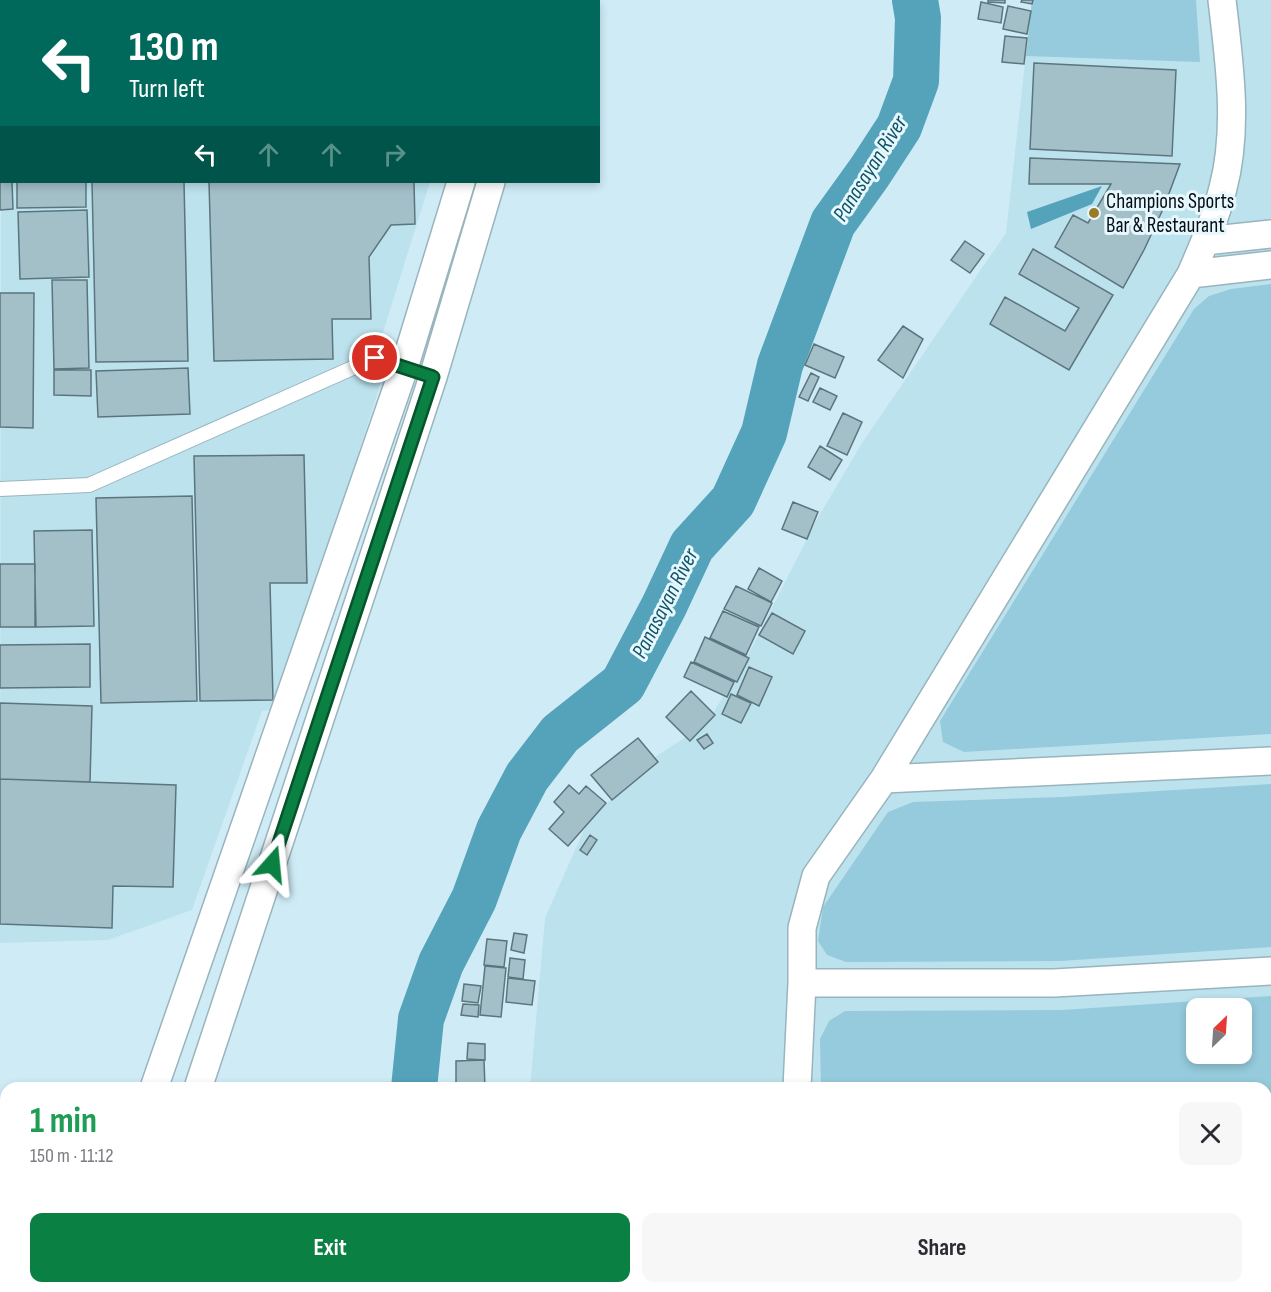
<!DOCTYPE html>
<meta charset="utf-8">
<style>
body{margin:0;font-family:"Sofia Sans Condensed",sans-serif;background:#f7f7f7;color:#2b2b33;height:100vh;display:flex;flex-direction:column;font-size:22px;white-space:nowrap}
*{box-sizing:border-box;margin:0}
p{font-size:20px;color:#7c7c81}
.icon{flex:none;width:33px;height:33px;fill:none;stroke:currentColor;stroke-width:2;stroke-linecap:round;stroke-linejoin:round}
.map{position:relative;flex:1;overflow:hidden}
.details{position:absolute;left:0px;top:1082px;width:1272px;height:212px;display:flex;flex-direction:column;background:#fff;border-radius:18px 18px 0 0;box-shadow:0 3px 9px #0003}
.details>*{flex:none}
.hud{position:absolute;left:0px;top:0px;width:600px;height:183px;box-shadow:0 3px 9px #0003;background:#00695c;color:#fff;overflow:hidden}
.needle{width:39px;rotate:25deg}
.tools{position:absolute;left:1186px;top:998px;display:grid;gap:12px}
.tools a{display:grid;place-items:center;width:66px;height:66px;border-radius:12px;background:#fff;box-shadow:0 3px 9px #0003;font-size:30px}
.pin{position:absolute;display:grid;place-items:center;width:51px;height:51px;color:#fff;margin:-26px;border:3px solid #fff;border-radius:50%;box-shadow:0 2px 6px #0007}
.me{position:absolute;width:66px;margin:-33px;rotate:18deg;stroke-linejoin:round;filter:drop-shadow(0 0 4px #0008)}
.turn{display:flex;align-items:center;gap:21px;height:126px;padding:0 30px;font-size:27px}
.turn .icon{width:78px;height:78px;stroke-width:2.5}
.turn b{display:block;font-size:42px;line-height:51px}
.lanes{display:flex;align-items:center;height:57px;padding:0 30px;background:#0003;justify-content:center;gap:30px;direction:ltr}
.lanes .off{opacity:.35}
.round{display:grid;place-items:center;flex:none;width:63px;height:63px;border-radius:12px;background:#f7f7f7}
.summary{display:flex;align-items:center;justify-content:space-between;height:102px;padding:0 30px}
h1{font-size:36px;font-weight:700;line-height:45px;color:#1e9e55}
.cta{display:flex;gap:12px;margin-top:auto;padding:12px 30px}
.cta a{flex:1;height:69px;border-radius:12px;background:#0b8043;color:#fff;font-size:24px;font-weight:700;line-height:69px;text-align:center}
.cta a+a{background:#f7f7f7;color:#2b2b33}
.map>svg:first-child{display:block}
</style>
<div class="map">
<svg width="1271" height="1292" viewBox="0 0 1271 1292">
<rect width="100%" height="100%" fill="#cfecf6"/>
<path fill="#bce2ee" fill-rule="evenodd" d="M100,0H487L97,2Z
M1032,0H1271V1292H559L558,1287H1266V1088H530L545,918L586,825L646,763L707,723L747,657L816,521L862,443L1006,233ZM1197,1008H1242V1053H1197Z
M1,66L2,182H430L375,358L382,379L277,709L262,711L192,910L108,940L0,943Z"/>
<path fill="#95cbdc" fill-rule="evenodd" d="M1032,0H1196L1200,62L1026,56Z
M1271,284V734L964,752L943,742L940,721L1194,309L1209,296L1231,289Z
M1271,784V947L1060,961L846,962L827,955L818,941L823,907L888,812L913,802L1062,797Z
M1271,996V1158L1266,1159V1088L821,1087L820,1039L829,1021L845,1011L1062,1010ZM1197,1008H1242V1053H1197Z
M1271,1209V1292H559L558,1287H1266V1210Z"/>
<path fill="#54a3ba" d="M1102,186L1092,204L1031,229L1027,212Z"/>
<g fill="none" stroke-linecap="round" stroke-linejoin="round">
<path stroke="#54a3ba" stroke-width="46" d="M414,1088L421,1019L441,963L474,899L499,830L527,777L560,734L623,684L664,606L692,546L733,501L764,433L780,365L833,223L869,173L899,127L916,81L918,18L915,0
M442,1287L443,1292"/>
</g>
<path fill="#a3bfc8" stroke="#5b757e" stroke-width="1.5" d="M204,0H313V2H204Z
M988,0H1005V3L988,2Z
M1022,0H1033L1032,4L1021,2Z
M981,2L1003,7L1001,23L978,19Z
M1008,6L1031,11L1027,34L1003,29Z
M1005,36L1027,38L1024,64L1002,62Z
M1034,63L1176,70L1172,156L1030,149Z
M0,140L2,182H12L13,209L0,210Z
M1030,158L1180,164L1164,207L1144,250L1123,288L1055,247L1073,215L1088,223L1111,184H1029Z
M17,182H86V207L17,208Z
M92,182H184L188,361L96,362Z
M209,182H414L415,224L391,225L369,257L371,319H332L333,359L214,361Z
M87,210L89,277L20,279L18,212Z
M965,241L984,254L970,273L951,260Z
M1033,249L1113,295L1069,370L990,324L1005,297L1065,331L1079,308L1019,274Z
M52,280H87L89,368L54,369Z
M0,293H34L33,428L0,427Z
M903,326L923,339L903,378L878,360Z
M814,344L844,357L835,378L805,365Z
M188,368L190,414L98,417L96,371Z
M54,370H91V396L54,395Z
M811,373L819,377L808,401L799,397Z
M820,388L837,396L830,410L813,402Z
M843,413L862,422L847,455L827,446Z
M820,446L842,460L830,480L808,467Z
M304,455L307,583H270L273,700L200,701L194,456Z
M192,496L197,701L101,703L96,498Z
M793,502L818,512L807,539L782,529Z
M92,530L94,626L36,627L34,531Z
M0,564H35V627H0Z
M759,568L782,581L771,602L748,589Z
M736,586L772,603L761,626L724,609Z
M723,611L759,627L746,655L710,638Z
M772,613L805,631L793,654L759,635Z
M705,637L749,658L737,682L694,662Z
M90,644V687L0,688V645Z
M691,662L734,682L727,697L684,677Z
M749,667L772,677L759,706L737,695Z
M691,691L715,715L690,741L666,717Z
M731,694L751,703L741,723L722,714Z
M0,703L92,706L90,782L0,779Z
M707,734L713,743L704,749L697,740Z
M638,738L658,762L612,800L591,775Z
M0,779L176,785L173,887L113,886L112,928L0,924Z
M569,785L579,794L586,786L606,803L568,846L549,829L564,812L554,802Z
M590,835L597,840L587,855L580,850Z
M514,933L527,935L524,953L511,950Z
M487,939L507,941L504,967L484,965Z
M510,958L525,960L523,979L508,977Z
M485,966L506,968L501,1017L480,1015Z
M508,978L535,981L532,1005L506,1002Z
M464,984L481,986L478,1003L462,1001Z
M463,1004L479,1005L478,1017L461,1015Z
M468,1043L485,1044V1060L467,1059Z
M484,1060L485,1088H456V1061Z"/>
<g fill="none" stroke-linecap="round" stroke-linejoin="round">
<g stroke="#98b4bd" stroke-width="16">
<path id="lane" d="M0,489L89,485L375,358L433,377"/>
</g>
<g stroke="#98b4bd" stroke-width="30">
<path id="street" d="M515,2V0
M544,2L545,0
M1205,241L1271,234
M1191,274L1271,265
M884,779L1271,761
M802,983H1054L1271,971
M154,1088L404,368L461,182
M198,1088L433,377L491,182
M797,1088L802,983V928L816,876L884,779L1191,274C1203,246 1216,217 1223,188C1239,128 1229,60 1222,0
M1266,1183H1271
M77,1292L79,1287
M122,1292L123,1287"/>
</g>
<g stroke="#fff" stroke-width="36">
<path id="primary" d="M3,2L5,0"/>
</g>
<use href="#lane" stroke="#fff" stroke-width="14"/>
<use href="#street" stroke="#fff" stroke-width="27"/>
<use href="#primary" stroke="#ead599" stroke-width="33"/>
</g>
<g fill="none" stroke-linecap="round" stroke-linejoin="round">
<g stroke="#07532c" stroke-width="15">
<path id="route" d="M272,864L433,377L375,358"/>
</g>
<use href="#route" stroke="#0b8043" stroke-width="10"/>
</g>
<circle fill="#987b24" stroke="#e6f7fd" stroke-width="2" cx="1094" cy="213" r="6"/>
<g text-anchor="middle" stroke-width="6" stroke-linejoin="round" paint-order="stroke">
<g font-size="21" fill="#050e12" stroke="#e6f7fd" text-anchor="start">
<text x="1106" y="208">Champions Sports<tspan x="1106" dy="24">Bar &amp; Restaurant</tspan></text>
</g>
<g font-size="22" font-style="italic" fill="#0f5364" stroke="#e6f7fd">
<text transform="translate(869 168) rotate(-58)" y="8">Panasayan River</text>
<text transform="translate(664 603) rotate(-63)" y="8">Panasayan River</text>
</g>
</g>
</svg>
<div class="tools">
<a><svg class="needle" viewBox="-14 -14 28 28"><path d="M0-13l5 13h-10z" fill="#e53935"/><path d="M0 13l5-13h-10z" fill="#7c7c81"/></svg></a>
</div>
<div class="pin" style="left:375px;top:358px;background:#d93025"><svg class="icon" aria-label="arrive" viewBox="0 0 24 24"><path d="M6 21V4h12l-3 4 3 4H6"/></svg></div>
<svg class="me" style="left:272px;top:864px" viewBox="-20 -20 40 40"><path d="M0-17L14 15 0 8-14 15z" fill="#0b8043" stroke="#fff" stroke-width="4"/></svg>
<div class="hud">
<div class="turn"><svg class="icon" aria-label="left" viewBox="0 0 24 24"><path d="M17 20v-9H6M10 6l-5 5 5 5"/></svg><div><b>130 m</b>Turn left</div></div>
<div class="lanes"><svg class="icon" aria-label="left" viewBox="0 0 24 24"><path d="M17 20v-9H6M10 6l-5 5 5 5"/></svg><svg class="icon off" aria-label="ahead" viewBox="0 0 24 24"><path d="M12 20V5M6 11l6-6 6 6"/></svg><svg class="icon off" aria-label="ahead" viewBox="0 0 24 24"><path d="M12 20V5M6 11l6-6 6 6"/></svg><svg class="icon off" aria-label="right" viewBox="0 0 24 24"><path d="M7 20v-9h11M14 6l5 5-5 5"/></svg></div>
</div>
<section class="details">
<div class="summary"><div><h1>1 min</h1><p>150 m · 11:12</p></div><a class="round"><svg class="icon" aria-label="close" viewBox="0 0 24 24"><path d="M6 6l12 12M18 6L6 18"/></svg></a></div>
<div class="cta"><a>Exit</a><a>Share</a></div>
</section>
</div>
